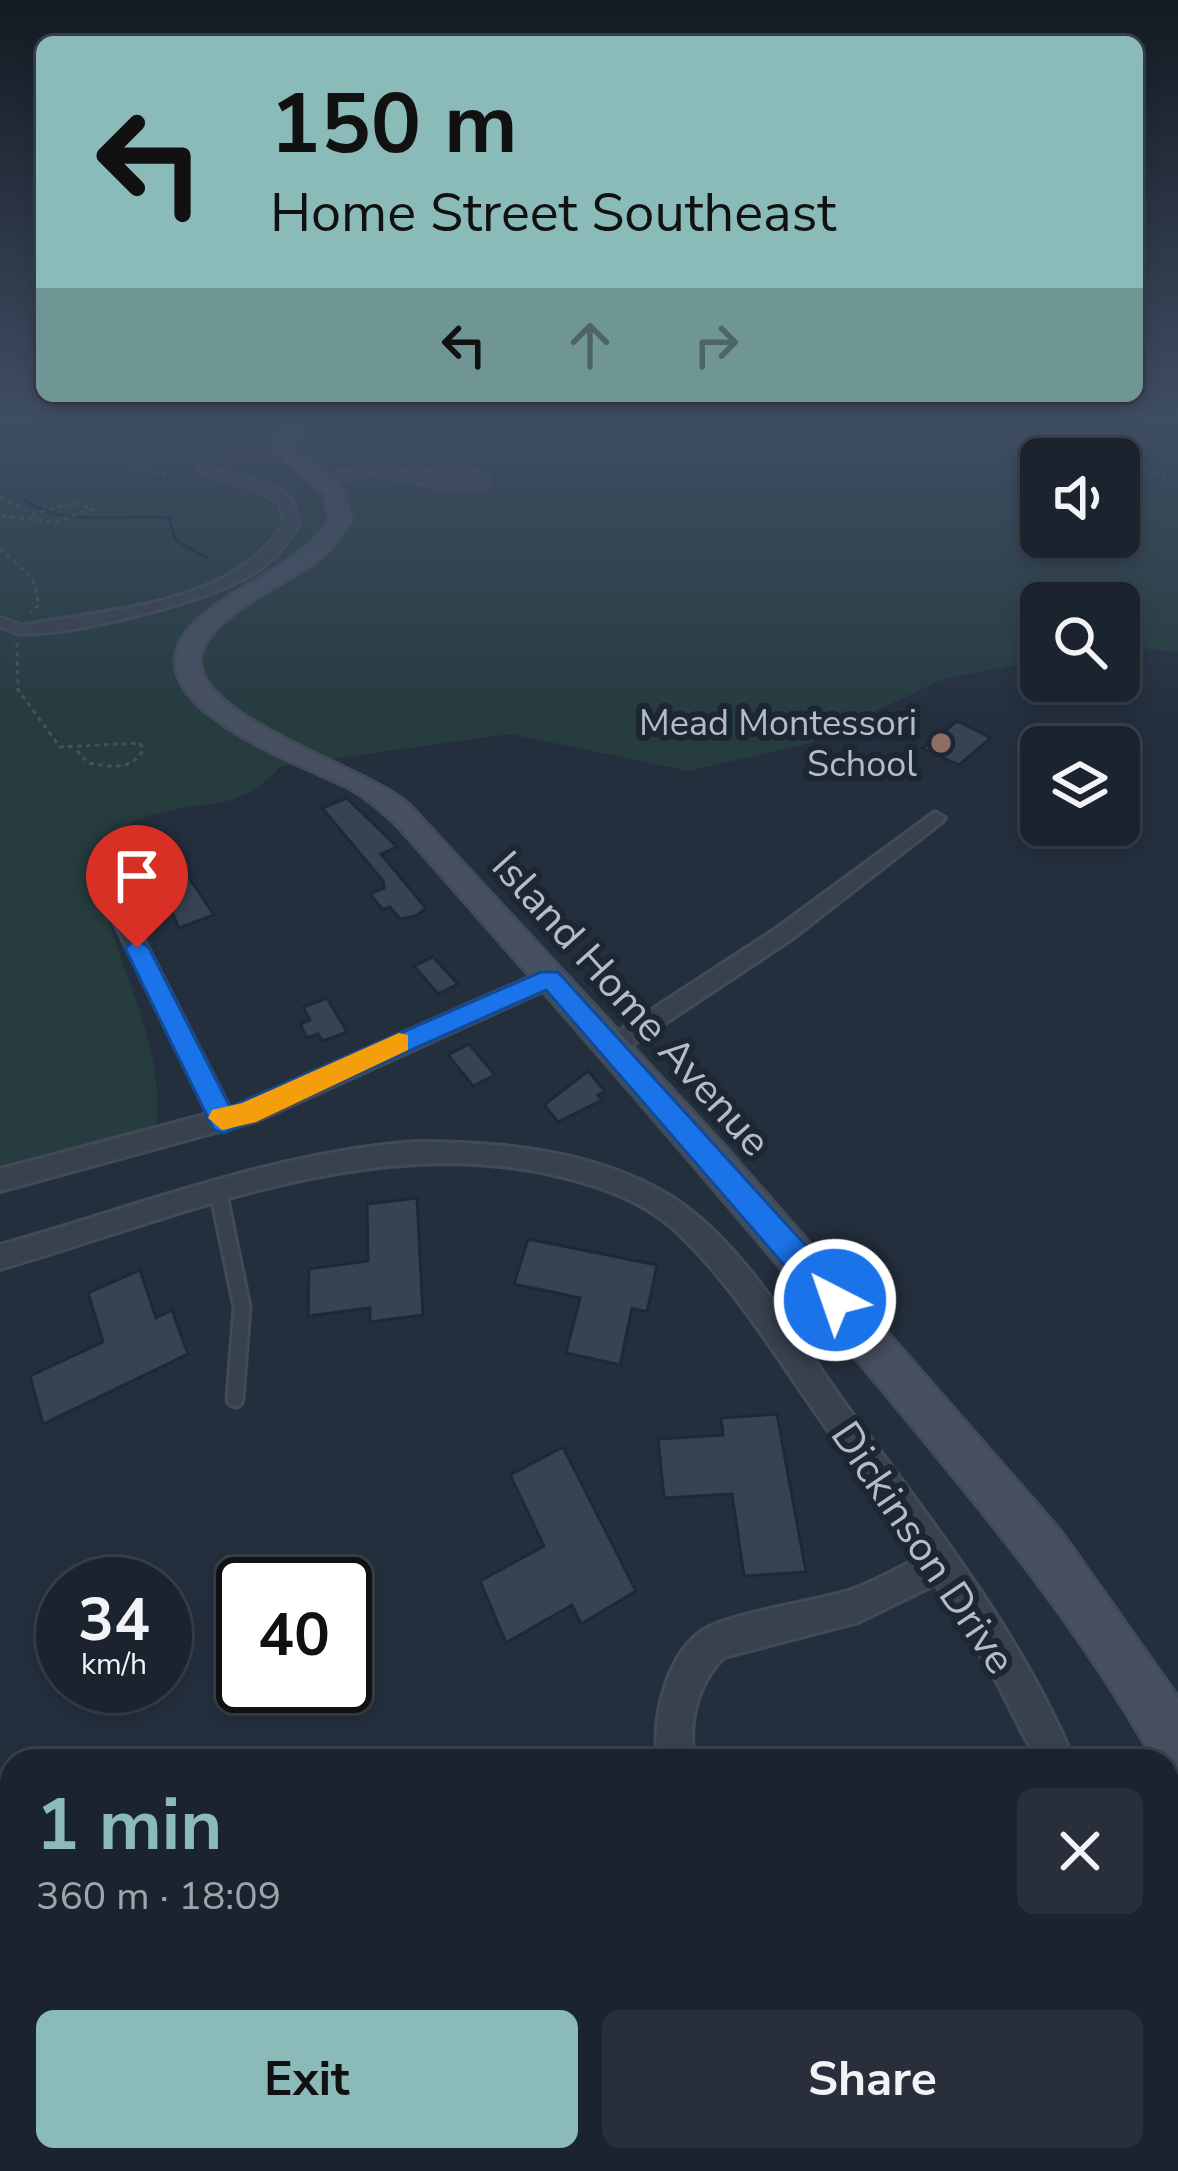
<!DOCTYPE html>
<meta charset="utf-8">
<style>
body{margin:0;font-family:"Nunito Sans",sans-serif;background:#282f3a;color:#f1f3f6;height:100vh;display:flex;flex-direction:column;font-size:45px;white-space:nowrap}
*{box-sizing:border-box;margin:0}
p{font-size:39px;color:#a0a4aa}
.icon{flex:none;width:66px;height:66px;fill:none;stroke:currentColor;stroke-width:2;stroke-linecap:round;stroke-linejoin:round}
.map{position:relative;flex:1;overflow:hidden}
.panel{position:absolute;left:0px;top:1749px;width:1179px;height:423px;display:flex;flex-direction:column;background:#1b232e;border-radius:36px 36px 0 0;box-shadow:0 6px 18px #0003,0 0 0 3px #39404a}
.panel>*{flex:none}
.banner{position:absolute;left:36px;top:36px;width:1107px;height:366px;border-radius:18px;box-shadow:0 6px 18px #0003,0 0 0 3px #39404a;background:#8bbbb9;color:#111;overflow:hidden}
.buttons{position:absolute;left:1020px;top:438px;display:grid;gap:24px}
.buttons a{display:grid;place-items:center;width:120px;height:120px;border-radius:18px;background:#1b232e;box-shadow:0 6px 18px #0003,0 0 0 3px #39404a;font-size:60px}
.speed{position:absolute;left:36px;top:1557px;display:flex;gap:24px;font-size:60px;font-weight:700;text-align:center}
.speed>*{display:grid;place-content:center;width:156px;height:156px;border-radius:50%;background:#1b232e;box-shadow:0 6px 18px #0003,0 0 0 3px #39404a;line-height:1}
.speed small{font-size:30px;font-weight:400}
.speed .limit{border:6px solid #111;border-radius:18px;background:#fff;color:#111}
.pin{position:absolute;display:grid;place-items:center;width:102px;height:102px;color:#fff;margin:-123px -51px;border-radius:50% 50% 50% 0;rotate:-45deg;box-shadow:0 0 12px #0007}
.pin .icon{rotate:45deg}
.me{position:absolute;width:132px;margin:-66px;rotate:319deg;stroke-linejoin:round;filter:drop-shadow(0 0 9px #0008)}
.turn{display:flex;align-items:center;gap:42px;height:252px;padding:0 36px;font-size:54px}
.turn .icon{width:156px;height:156px;stroke-width:2.5}
.turn b{display:block;font-size:84px;line-height:102px}
.lanes{display:flex;align-items:center;height:114px;padding:0 36px;background:#0003;justify-content:center;gap:60px;direction:ltr}
.lanes .off{opacity:.35}
.round{display:grid;place-items:center;flex:none;width:126px;height:126px;border-radius:18px;background:#282f3a}
.summary{display:flex;align-items:center;justify-content:space-between;height:204px;padding:0 36px}
h1{font-size:72px;font-weight:700;line-height:90px;color:#8bbbb9}
.button{display:flex;gap:24px;margin-top:auto;padding:24px 36px}
.button a{flex:1;height:138px;border-radius:18px;background:#8bbbb9;color:#111;font-size:48px;font-weight:700;line-height:138px;text-align:center}
.button a+a{background:#282f3a;color:#f1f3f6}
.map>svg:first-child{display:block}
</style>
<div class="map">
<svg width="1178" height="2171" viewBox="0 0 1178 2171">
<rect width="100%" height="100%" fill="#242f3e"/>
<path fill="#263c3f" fill-rule="evenodd" d="M0,415H1178V652L1119,646V603H1041V660L943,679L807,744L689,771L510,734L281,766C241,811 211,800 158,813C137,818 116,832 97,842C96,943 168,1028 156,1128L0,1170ZM1041,459H1119V537H1041Z"/>
<g fill="none" stroke-linecap="round" stroke-linejoin="round">
<path stroke="#17263c" stroke-width="3" d="M23,499C62,529 123,513 169,518L175,540L207,558"/>
</g>
<path fill="#364354" stroke="#1f2835" stroke-width="3" d="M18,415H79L80,423L28,433Z
M957,721L991,738L959,765L922,748Z
M347,798L397,847L381,854L426,908L416,916L400,919L390,907L383,910L370,894L384,888L383,881L322,808Z
M180,864L214,915L179,928L155,873Z
M433,957L458,984L438,994L414,966Z
M327,998L347,1032L323,1041L318,1034L307,1038L300,1024L310,1020L303,1007Z
M469,1044L495,1075L473,1086L448,1055Z
M588,1071L605,1091L598,1095L602,1100L558,1122L544,1105Z
M417,1198L423,1315L370,1322V1308L308,1316L309,1269L368,1261L367,1204Z
M528,1239L657,1265L647,1312L632,1308L620,1365L566,1353L580,1298L514,1284Z
M140,1270L156,1318L172,1310L188,1354L43,1424L30,1376L103,1342L88,1293Z
M777,1414L806,1572L744,1576L732,1494L664,1498L658,1439L723,1435L721,1418Z
M563,1447L636,1591L581,1624L572,1605L506,1643L480,1581L544,1546L510,1475Z"/>
<g fill="none" stroke-linecap="round" stroke-linejoin="round">
<g stroke="#414a57" stroke-width="10">
<path id="lane-far2" d="M223,459L287,456"/>
</g>
<g stroke="#414a57" stroke-width="14">
<path id="lane-far1" d="M0,622L22,630"/>
</g>
<g stroke="#414a57" stroke-width="21">
<path id="lane" d="M219,1196L242,1307L235,1399"/>
</g>
<g stroke="#414a57" stroke-width="6">
<path id="street" d="M370,465L413,474L458,466L489,478L486,486L456,490L370,473L321,484L314,480ZM457,474L475,480L456,482L434,478Z
M201,466L270,485L291,499L299,523C287,543 276,558 257,571C214,600 68,638 16,633V627C106,608 230,609 285,523L280,504L260,491L201,472Z
M935,812L945,818L942,822L793,938L620,1053H604L600,1047L604,1041L777,928Z
M112,890L122,897L230,1109L542,972L550,970L561,978L558,984L256,1121L0,1191V1169L208,1114L102,897Z
M416,1142C500,1142 590,1150 665,1193C740,1236 797,1339 848,1408C930,1520 1020,1631 1074,1761H1037L997,1682L936,1584L858,1622L724,1657C696,1685 688,1723 694,1761H658C652,1720 665,1660 699,1633C723,1614 817,1601 851,1590C874,1582 897,1569 918,1558C882,1505 844,1454 808,1401C767,1342 727,1278 674,1229C641,1200 601,1186 559,1176C369,1130 180,1217 0,1269V1245C136,1207 274,1152 416,1142Z
M1167,1972L1178,1976V2036L1167,2032Z"/>
</g>
<g stroke="#414a57" stroke-width="6">
<path id="secondary" d="M297,415H315L294,440L293,450L340,486L351,520C340,537 331,550 315,562C286,584 198,620 200,662C202,720 366,767 409,805L725,1147L1060,1531L1178,1698V1776L1167,1771V1761H1155C1073,1615 964,1488 857,1359C708,1179 555,1003 400,828C385,813 369,799 350,788C303,764 119,702 193,625C234,584 298,569 330,520L325,494L275,451L276,439Z"/>
</g>
<path stroke="#3f5557" stroke-width="3" stroke-dasharray="4.5 4.5" stroke-linecap="butt" d="M70,415C78,463 128,464 170,476
M132,415L175,437L221,445
M242,415L239,425L250,439L246,445
M612,415H678
M854,415L886,429H964L1032,445L1097,438L1150,473L1178,478
M74,422L105,415
M424,465L433,415
M0,497L33,514L75,503L93,509L57,522L0,516
M0,549L33,579L39,605L30,613
M17,643L18,690L60,747L140,743L143,750C131,772 110,766 88,763L75,748"/>
<use href="#lane-far2" stroke="#38414e" stroke-width="8"/>
<use href="#lane-far1" stroke="#38414e" stroke-width="9"/>
<use href="#lane" stroke="#38414e" stroke-width="15"/>
<use href="#street" fill="#38414e" fill-rule="evenodd"/>
<use href="#secondary" fill="#465061" fill-rule="evenodd"/>
</g>
<linearGradient id="sky" x2="0" y2="1"><stop stop-color="#141a22"/><stop offset="0.58" stop-color="#3f4d63"/><stop offset="1" stop-color="#3f4d63" stop-opacity="0"/></linearGradient>
<rect width="1178" height="719" fill="url(#sky)"/>
<path fill="#1a73e8" stroke="#114b97" stroke-width="3" d="M137,939L149,948L230,1107L541,972H558L846,1290L850,1300L846,1310L835,1314L823,1310L546,990L224,1133L214,1130L125,948Z"/>
<path fill="#f59e0b" d="M399,1033L408,1035V1050L256,1122L222,1130L208,1118L212,1110L242,1103Z"/>
<circle fill="#8d6e63" stroke="#1d2633" stroke-width="4.5" cx="941" cy="743" r="12"/>
<g text-anchor="middle" stroke-width="12" stroke-linejoin="round" paint-order="stroke">
<g font-size="36" fill="#b4bcc9" stroke="#1d2633" text-anchor="end">
<text x="917" y="735">Mead Montessori<tspan x="917" dy="41">School</tspan></text>
</g>
<g font-size="42" fill="#b4bcc9" stroke="#1d2633">
<text transform="translate(632 1003) rotate(48)" y="15">Island Home Avenue</text>
<text transform="translate(924 1547) rotate(56)" y="15">Dickinson Drive</text>
</g>
</g>
</svg>
<div class="buttons">
<a><svg class="icon" aria-label="sound" viewBox="0 0 24 24"><path d="M4 9h4l5-4v14l-5-4H4zM17 9q2 3 0 6"/></svg></a>
<a><svg class="icon" aria-label="search" viewBox="0 0 24 24"><circle cx="10" cy="10" r="6"/><path d="M15 15l6 6"/></svg></a>
<a><svg class="icon" aria-label="layers" viewBox="0 0 24 24"><path d="M12 4l9 5-9 5-9-5zM3 14l9 5 9-5"/></svg></a>
</div>
<div class="speed"><div>34<small>km/h</small></div><div class="limit">40</div></div>
<div class="pin" style="left:137px;top:948px;background:#d93025"><svg class="icon" aria-label="arrive" viewBox="0 0 24 24"><path d="M6 21V4h12l-3 4 3 4H6"/></svg></div>
<svg class="me" style="left:835px;top:1300px" viewBox="-20 -20 40 40"><circle r="17" fill="#1a73e8" stroke="#fff" stroke-width="3"/><path d="M0-11L8 9 0 5-8 9z" fill="#fff"/></svg>
<div class="banner">
<div class="turn"><svg class="icon" aria-label="left" viewBox="0 0 24 24"><path d="M17 20v-9H6M10 6l-5 5 5 5"/></svg><div><b>150 m</b>Home Street Southeast</div></div>
<div class="lanes"><svg class="icon" aria-label="left" viewBox="0 0 24 24"><path d="M17 20v-9H6M10 6l-5 5 5 5"/></svg><svg class="icon off" aria-label="ahead" viewBox="0 0 24 24"><path d="M12 20V5M6 11l6-6 6 6"/></svg><svg class="icon off" aria-label="right" viewBox="0 0 24 24"><path d="M7 20v-9h11M14 6l5 5-5 5"/></svg></div>
</div>
<section class="panel">
<div class="summary"><div><h1>1 min</h1><p>360 m · 18:09</p></div><a class="round"><svg class="icon" aria-label="close" viewBox="0 0 24 24"><path d="M6 6l12 12M18 6L6 18"/></svg></a></div>
<div class="button"><a>Exit</a><a>Share</a></div>
</section>
</div>
